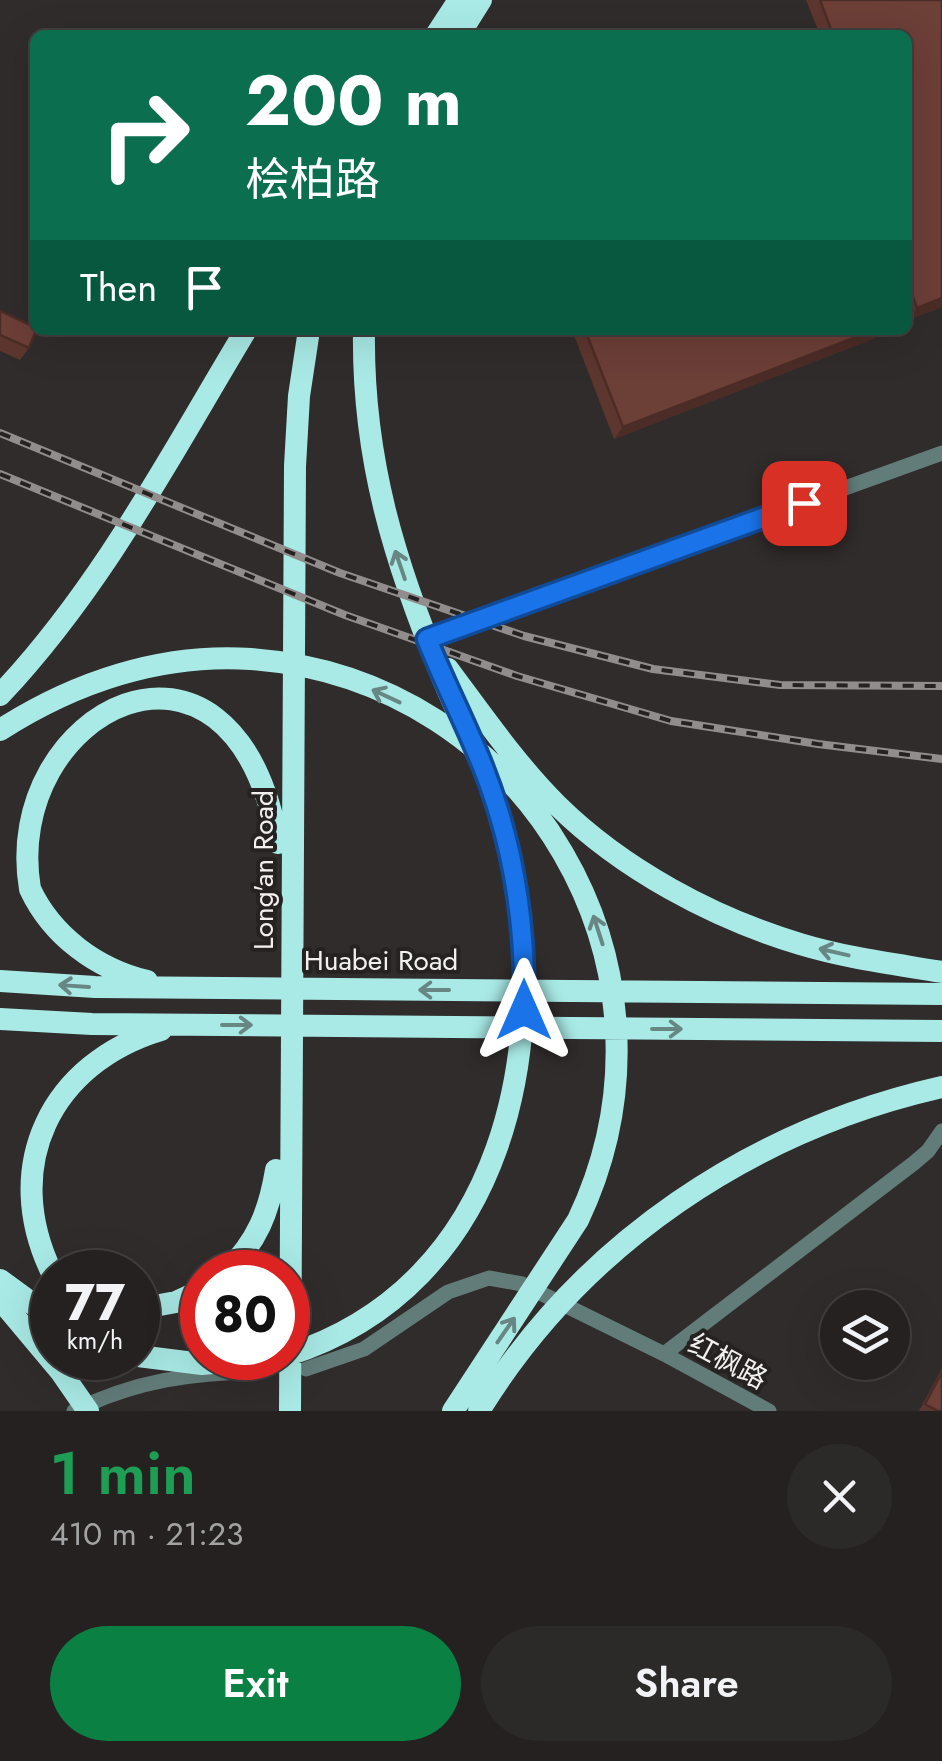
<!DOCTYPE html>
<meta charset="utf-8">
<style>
body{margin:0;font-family:Jost,"Noto Sans SC",sans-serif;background:#2c2929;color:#f1f3f6;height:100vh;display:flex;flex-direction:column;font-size:38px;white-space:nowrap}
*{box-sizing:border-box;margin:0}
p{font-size:32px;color:#a3a3a5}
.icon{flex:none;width:55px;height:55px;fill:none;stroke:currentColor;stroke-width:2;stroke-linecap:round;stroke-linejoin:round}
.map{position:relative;height:1411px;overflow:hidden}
.side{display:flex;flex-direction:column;background:#242120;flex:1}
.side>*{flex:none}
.hud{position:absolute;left:30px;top:30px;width:882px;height:305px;border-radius:15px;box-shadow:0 10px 40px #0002,0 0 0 2px #413e3e;background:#0b6e4f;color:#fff;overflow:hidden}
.fabs{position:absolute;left:820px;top:1290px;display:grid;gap:20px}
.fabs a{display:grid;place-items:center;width:90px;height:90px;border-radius:50%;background:#242120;box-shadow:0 10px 40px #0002,0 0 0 2px #413e3e;font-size:50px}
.speed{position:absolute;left:30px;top:1250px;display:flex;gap:20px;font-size:50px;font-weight:700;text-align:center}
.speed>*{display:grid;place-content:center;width:130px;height:130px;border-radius:50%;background:#242120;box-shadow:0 10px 40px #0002,0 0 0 2px #413e3e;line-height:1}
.speed small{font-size:25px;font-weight:400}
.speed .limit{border:15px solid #d22;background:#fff;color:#111}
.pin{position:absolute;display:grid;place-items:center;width:85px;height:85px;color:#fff;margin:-42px;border-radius:20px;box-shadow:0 5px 15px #0006}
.me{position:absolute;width:110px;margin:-55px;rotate:0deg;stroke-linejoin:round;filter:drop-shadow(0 0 8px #0008)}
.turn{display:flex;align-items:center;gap:35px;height:210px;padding:0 50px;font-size:45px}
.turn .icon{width:130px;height:130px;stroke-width:2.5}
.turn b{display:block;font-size:70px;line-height:85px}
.then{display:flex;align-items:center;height:95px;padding:0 50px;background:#0003;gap:20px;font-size:38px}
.round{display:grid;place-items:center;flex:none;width:105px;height:105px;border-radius:52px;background:#2c2929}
.head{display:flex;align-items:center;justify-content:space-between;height:170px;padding:0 50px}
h1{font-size:60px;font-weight:600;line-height:75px;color:#1e9e55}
.button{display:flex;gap:20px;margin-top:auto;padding:20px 50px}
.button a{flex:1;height:115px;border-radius:60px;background:#0b8043;color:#fff;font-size:40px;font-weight:600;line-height:115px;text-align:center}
.button a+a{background:#2c2929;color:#f1f3f6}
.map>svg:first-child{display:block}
</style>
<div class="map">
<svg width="942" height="1411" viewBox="0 0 942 1411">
<rect width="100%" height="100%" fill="#302c2b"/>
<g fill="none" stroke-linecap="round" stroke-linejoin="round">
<path stroke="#627c7a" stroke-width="15" d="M427,639L942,453
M664,1354L769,1411
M306,1369L364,1349L448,1292L489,1278L522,1284L664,1354L914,1163L928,1151L942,1131
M74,1411C134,1381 194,1372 260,1372"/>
<path stroke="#a9eae6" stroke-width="22" d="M436,35L459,0
M459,35L481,0
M448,669C483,716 516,764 557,805C622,869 713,918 800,944C846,958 895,964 942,972
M0,695C102,587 170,456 246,330
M0,730C75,682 161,653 251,659C528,679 697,970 578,1220L453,1411
M0,981L95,987L942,994
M147,981C97,969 52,936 30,889C0,712 232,589 278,843
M0,1019L92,1024L942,1031
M226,1272C257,1242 269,1212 276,1170
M52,1273C0,1166 51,1063 161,1030
M0,1280L52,1318
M0,1299L61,1372L88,1411
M138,1309L176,1302L202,1290
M288,1355C506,1285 553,1044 508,844C495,786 467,736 444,682C395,564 362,459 364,330
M138,1356L202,1364L275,1358
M290,1411L295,466L299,396L309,330
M479,1411C582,1243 752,1130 942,1087"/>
<g stroke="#908d8c" stroke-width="8">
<path id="rail" d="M0,433L340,573L524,636L653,669L780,685L942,686
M0,474L345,615L517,676L671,721L818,744L942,759"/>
</g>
<use href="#rail" stroke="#262222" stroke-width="4" stroke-dasharray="11" stroke-linecap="butt"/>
</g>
<path fill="#5d362f" d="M806,0H942V307L908,320V35H820Z
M0,311L29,348L20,360L0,351Z
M572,330H880L873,339L614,439Z
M942,1368V1411H919Z"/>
<path fill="#4c2c26" d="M942,298V307L908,320L917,308Z
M874,330H880L873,339L614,439L623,427Z"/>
<path fill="#6c3f37" stroke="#4c2c26" stroke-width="2.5" d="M820,0H942V298L917,308L908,283V35H833Z
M0,311L35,327V330H36L29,348L0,335Z
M585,330H874L623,427Z
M942,1372V1411H938L925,1404Z"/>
<defs><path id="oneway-shaft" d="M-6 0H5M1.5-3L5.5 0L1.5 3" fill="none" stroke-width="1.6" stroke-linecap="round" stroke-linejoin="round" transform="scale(2.5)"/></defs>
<g stroke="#688684">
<use href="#oneway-shaft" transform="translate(400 565) rotate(-109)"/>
<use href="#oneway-shaft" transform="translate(386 696) rotate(-155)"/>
<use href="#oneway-shaft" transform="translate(598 930) rotate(-108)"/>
<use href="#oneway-shaft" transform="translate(834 952) rotate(-167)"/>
<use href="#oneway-shaft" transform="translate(74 986) rotate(-176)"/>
<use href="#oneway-shaft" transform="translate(434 990) rotate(-180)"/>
<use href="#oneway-shaft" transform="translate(237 1025)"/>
<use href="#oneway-shaft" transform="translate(667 1029)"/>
<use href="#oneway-shaft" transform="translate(506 1330) rotate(-55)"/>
</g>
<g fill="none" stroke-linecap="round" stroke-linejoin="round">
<g stroke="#114b97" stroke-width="25">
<path id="route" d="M524,1010C526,928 514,845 483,767C466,724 444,682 427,639L804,503"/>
</g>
<use href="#route" stroke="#1a73e8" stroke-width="18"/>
</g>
<g text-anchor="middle" stroke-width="8" stroke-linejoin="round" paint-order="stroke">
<g font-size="28" fill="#f2f0ef" stroke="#262222">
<text transform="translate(263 870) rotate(-90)" y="10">Long'an Road</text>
<text x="381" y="970">Huabei Road</text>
<text transform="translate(728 1361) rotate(28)" y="10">红枫路</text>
</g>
</g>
</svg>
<div class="fabs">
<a><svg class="icon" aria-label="layers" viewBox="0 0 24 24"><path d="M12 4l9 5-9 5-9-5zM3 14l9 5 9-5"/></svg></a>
</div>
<div class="speed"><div>77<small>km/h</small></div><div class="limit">80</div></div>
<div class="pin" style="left:804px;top:503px;background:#d93025"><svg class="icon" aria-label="arrive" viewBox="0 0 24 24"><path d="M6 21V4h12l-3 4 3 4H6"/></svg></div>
<svg class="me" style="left:524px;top:1010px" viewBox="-20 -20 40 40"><path d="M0-17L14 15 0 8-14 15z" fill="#1a73e8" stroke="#fff" stroke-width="4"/></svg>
<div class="hud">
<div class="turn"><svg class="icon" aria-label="right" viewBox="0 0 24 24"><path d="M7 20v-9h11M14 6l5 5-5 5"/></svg><div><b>200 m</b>桧柏路</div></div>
<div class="then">Then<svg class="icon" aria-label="arrive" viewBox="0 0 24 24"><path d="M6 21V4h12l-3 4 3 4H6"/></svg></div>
</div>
</div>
<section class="side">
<div class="head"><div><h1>1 min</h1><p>410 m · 21:23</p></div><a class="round"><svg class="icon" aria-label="close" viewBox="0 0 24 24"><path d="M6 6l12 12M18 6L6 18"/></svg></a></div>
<div class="button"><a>Exit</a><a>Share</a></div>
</section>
